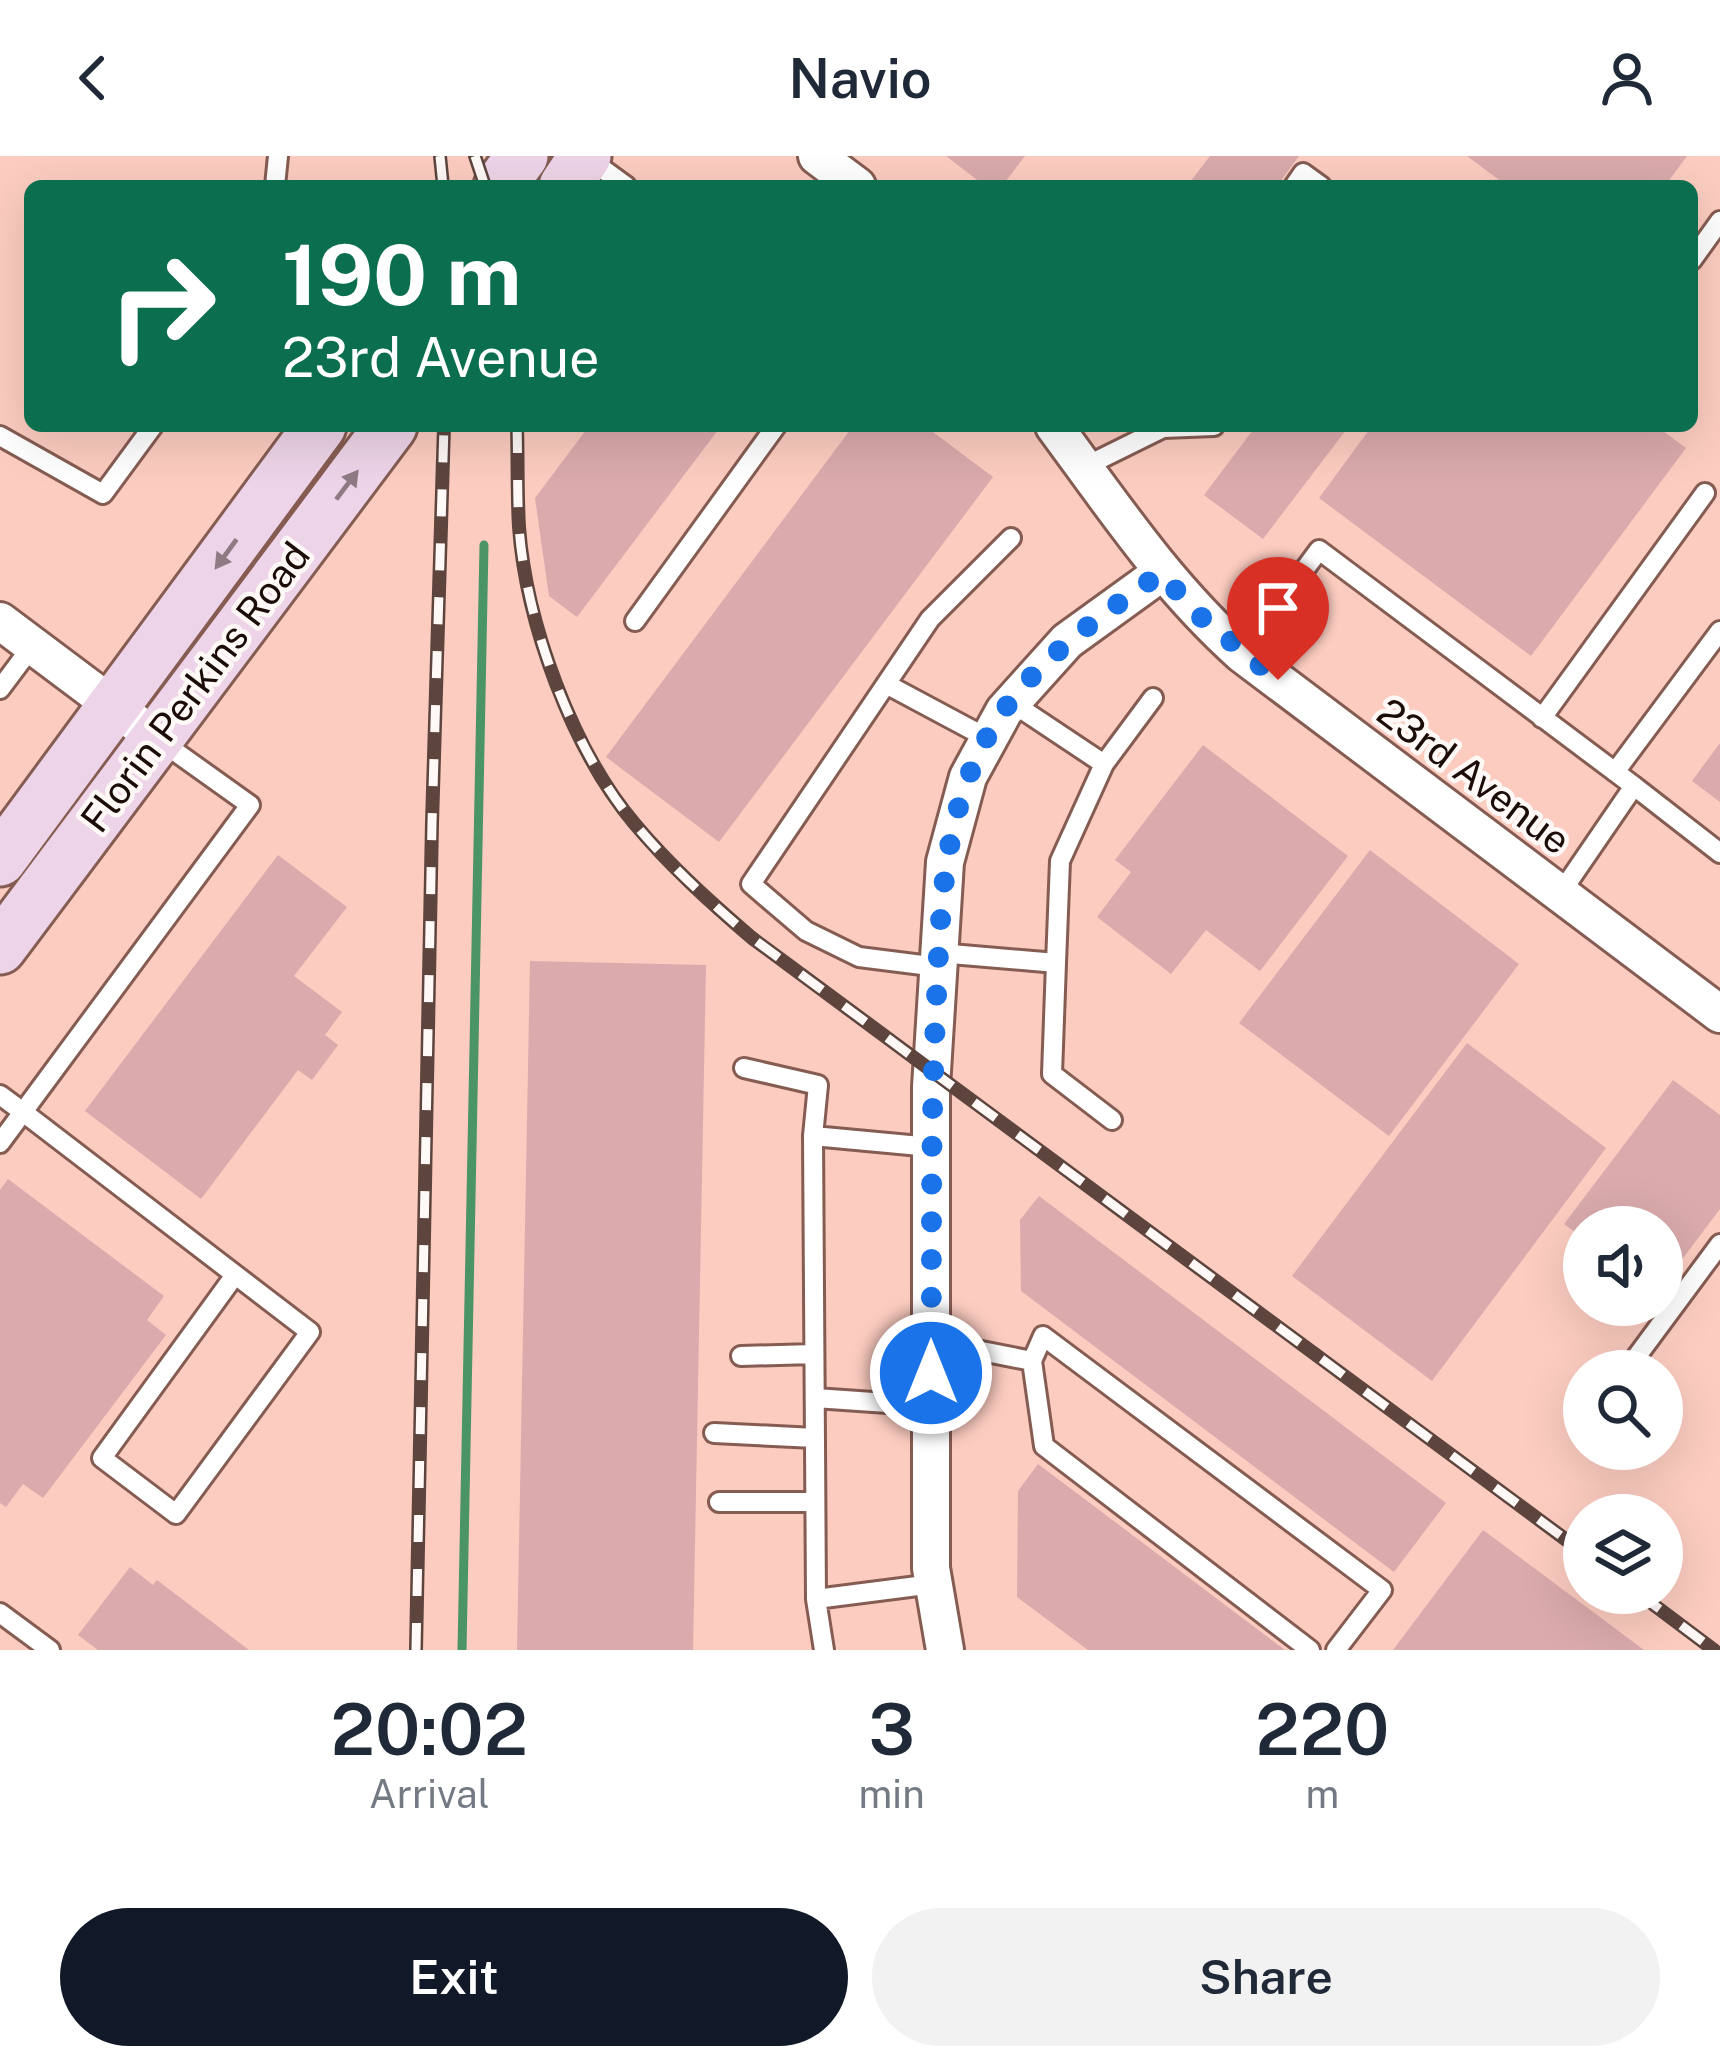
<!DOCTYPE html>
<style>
body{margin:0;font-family:"Public Sans",sans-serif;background:#f2f2f3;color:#1f2937;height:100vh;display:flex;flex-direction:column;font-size:45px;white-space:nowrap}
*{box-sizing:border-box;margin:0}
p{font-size:39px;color:#747a83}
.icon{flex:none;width:66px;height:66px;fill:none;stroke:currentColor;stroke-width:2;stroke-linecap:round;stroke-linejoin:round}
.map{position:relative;height:1494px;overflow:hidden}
.panel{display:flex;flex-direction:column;background:#fff;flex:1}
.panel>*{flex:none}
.hud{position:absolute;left:24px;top:24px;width:1674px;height:252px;border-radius:18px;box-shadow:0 12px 48px #0002;background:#0b6e4f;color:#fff;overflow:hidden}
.fabs{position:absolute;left:1563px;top:1050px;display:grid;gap:24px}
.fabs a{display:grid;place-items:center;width:120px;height:120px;border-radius:50%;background:#fff;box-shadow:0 12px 48px #0002;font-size:60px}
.pin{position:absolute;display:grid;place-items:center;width:102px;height:102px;color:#fff;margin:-123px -51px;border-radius:50% 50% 50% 0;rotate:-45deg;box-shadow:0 0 12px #0007}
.pin .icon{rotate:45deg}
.me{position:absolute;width:132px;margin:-66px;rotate:0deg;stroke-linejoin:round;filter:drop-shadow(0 0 9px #0008)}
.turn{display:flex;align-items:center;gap:42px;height:252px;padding:0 60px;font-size:54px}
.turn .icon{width:156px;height:156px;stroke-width:2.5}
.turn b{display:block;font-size:84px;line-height:102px}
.eta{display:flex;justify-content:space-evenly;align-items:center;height:204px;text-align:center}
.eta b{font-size:72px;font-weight:600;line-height:84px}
.cta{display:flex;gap:24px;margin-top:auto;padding:24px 60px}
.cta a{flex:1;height:138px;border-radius:72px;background:#111827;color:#fff;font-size:48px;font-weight:600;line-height:138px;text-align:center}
.cta a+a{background:#f2f2f3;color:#1f2937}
header{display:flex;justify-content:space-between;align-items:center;height:156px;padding:0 60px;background:#fff;font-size:54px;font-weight:600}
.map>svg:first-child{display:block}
</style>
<header><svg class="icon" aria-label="back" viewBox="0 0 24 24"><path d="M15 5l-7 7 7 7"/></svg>Navio<svg class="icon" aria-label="person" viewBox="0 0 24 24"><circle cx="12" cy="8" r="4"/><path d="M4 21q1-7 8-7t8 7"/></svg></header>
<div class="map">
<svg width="1720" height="1494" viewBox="0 0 1720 1494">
<rect width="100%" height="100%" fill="#fcccc0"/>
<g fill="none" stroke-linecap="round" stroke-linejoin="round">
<path stroke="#4a9465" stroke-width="9" d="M462,1494L484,389"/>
</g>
<path fill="#daaaac" d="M946,0H1025L1002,30H985Z
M1210,0H1299L1277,30H1187Z
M1467,0H1687L1665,30H1507Z
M589,270H721L577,461L549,440L535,342Z
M853,270H925L993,321L719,686L606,601Z
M1256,270H1349L1263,383L1204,339Z
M1372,270H1656L1686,292L1531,500L1319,342Z
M1720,587V646L1692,625Z
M1203,589L1348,700L1260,815L1206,774L1171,818L1097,761L1131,716L1115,704Z
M1370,694L1519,808L1389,980L1239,867Z
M278,699L347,751L294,820L342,856L325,879L338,889L312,924L298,914L201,1043L85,955Z
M530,805L706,809L693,1494H517Z
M1467,887L1606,992L1432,1225L1292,1120Z
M1673,924L1720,959V1053L1662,1130V1071H1584V1083L1564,1068Z
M8,1023L164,1140L147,1164L166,1179L43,1342L23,1328L6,1351L0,1347V1034Z
M1039,1040L1446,1347L1394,1416L1021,1135L1020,1064Z
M1038,1308L1285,1494H1088L1017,1441L1018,1335Z
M1483,1374L1644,1494H1393Z
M130,1411L153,1429L157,1424L249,1494H98L78,1479Z"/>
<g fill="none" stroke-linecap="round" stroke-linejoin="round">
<g stroke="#855c52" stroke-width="24">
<path id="lane" d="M589,3L626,30
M275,30L278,0
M1294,30L1303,17L1321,30
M1692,104L1720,65
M0,280L103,338L153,270
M1084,311L1163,272L1214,270
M635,465L776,270
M1242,498L1319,394L1634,630
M886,528L987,582
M0,533L33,489
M1011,546L1104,608
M1542,562L1705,337
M1615,616L1720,475
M1560,738L1634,630L1720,697
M939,797L1056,807L1052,918L1112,964
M1056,807L1060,705L1104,608L1153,542
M938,811L859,801L806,775L751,728L930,463L1011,382
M744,912L818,929L813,980L931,991
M0,939L23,956L250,649L159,584
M813,980L816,1443L933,1428
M0,987L23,956L310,1176L176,1358L102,1302L235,1119
M931,1185L1032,1205L1043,1180L1382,1434L1336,1494
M741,1200L814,1198
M1032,1205L1044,1290L1310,1494
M1626,1215L1720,1088
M815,1242L931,1250
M714,1277L815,1282
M719,1346H815
M816,1443L824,1494
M0,1457L50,1494"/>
</g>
<g stroke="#855c52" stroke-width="42">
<path id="street" d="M817,0L857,30
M1054,270C1113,350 1167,431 1242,498L1720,858
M0,465L156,582
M945,1494L931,1412V931L945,706L968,621L1004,555L1067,485L1161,417"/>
</g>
<g stroke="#855c52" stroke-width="57">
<path id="secondary" d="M500,30L522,0
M565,30L585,0
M0,704L320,270
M0,792L391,270"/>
</g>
<use href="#lane" stroke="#fff" stroke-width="18"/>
<use href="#street" stroke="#fff" stroke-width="36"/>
<use href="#secondary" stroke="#eed4e8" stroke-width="51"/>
<g stroke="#5d453e" stroke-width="14">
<path id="rail" d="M440,0L443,30
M475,0L485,30
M517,270C518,304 517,338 519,371C526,467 572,593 634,667C670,710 710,746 752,782L1584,1397
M1638,1437L1714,1494
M416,1494L432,667L444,270"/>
</g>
<use href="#rail" stroke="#fef9f7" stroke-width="9" stroke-dasharray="27" stroke-linecap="butt"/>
</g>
<defs><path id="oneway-solid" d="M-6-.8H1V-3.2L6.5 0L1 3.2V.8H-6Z" transform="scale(3)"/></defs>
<g fill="#8f7a83">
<use href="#oneway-solid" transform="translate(347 329) rotate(-53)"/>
<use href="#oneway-solid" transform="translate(226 398) rotate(126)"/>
</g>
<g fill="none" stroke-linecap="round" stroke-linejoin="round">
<path stroke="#1a73e8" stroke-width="21" stroke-dasharray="0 37.8" d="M931,1217C932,1095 930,974 936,852C941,748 941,644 1004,554C1046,496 1104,458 1161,417L1195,456L1278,524"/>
</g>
<g text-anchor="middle" stroke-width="9" stroke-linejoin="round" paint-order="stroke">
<g font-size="39" fill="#1b0c08" stroke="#fef9f7">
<text transform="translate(195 531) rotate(-53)" y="14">Florin Perkins Road</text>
<text transform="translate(1474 620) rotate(37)" y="14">23rd Avenue</text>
</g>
</g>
</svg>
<div class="fabs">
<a><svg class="icon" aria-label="sound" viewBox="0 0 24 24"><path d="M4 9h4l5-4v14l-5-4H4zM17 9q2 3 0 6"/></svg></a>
<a><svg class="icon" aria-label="search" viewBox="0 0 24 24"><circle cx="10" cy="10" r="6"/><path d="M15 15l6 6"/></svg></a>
<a><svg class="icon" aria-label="layers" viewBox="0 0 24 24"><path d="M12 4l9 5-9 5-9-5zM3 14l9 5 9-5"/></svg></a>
</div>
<div class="pin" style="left:1278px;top:524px;background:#d93025"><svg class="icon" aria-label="arrive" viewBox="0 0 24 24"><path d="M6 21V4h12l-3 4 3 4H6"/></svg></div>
<svg class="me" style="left:931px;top:1217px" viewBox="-20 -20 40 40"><circle r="17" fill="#1a73e8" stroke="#fff" stroke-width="3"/><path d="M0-11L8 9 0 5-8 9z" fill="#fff"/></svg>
<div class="hud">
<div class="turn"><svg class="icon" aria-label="right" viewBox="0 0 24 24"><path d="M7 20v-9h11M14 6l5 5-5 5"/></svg><div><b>190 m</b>23rd Avenue</div></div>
</div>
</div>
<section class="panel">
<div class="eta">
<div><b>20:02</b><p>Arrival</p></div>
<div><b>3</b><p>min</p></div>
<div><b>220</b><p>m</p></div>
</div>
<div class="cta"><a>Exit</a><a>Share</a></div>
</section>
